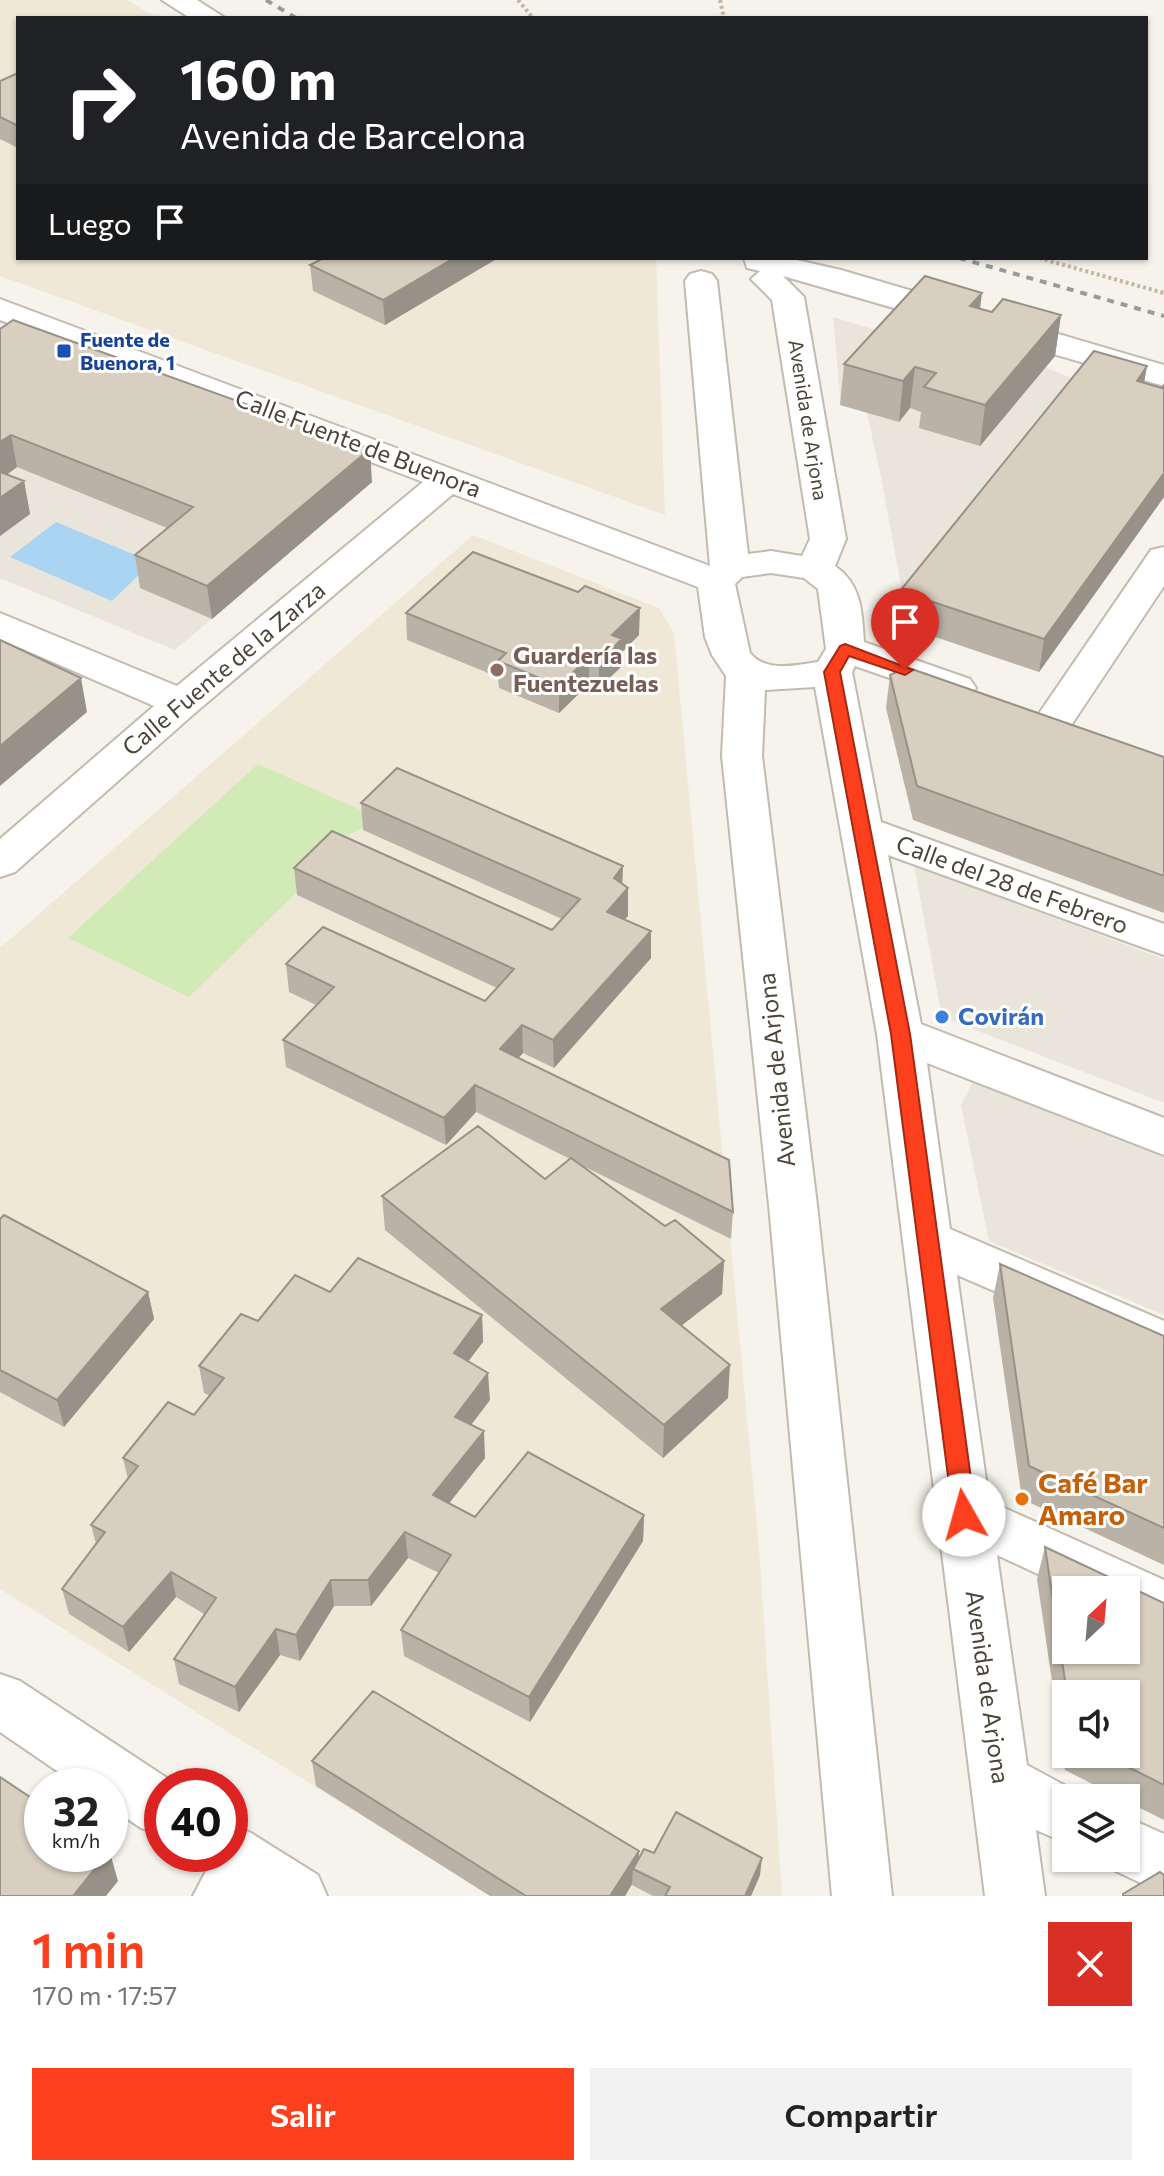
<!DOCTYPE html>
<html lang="es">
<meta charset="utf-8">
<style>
body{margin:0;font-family:Commissioner,sans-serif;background:#f2f2f2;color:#222;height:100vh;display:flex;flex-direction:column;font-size:30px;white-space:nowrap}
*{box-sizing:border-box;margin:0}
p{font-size:26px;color:#767676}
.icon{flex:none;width:44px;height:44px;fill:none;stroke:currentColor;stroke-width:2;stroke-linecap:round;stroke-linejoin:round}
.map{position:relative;height:1896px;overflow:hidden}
.drawer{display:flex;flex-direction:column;background:#fff;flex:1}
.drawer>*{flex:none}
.banner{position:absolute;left:16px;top:16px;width:1132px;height:244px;border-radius:0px;box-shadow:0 2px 6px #0004;background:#202124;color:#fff;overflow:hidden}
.needle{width:52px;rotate:26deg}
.controls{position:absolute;left:1052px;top:1576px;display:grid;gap:16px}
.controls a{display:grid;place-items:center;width:88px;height:88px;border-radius:0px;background:#fff;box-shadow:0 2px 6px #0004;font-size:40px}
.speed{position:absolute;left:24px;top:1768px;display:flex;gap:16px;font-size:40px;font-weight:700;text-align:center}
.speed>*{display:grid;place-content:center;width:104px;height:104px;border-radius:50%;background:#fff;box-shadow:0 2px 6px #0004;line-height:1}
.speed small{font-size:20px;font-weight:400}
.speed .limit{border:12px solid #d22;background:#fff;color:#111}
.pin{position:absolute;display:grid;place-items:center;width:68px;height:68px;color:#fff;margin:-82px -34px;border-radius:50% 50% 50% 0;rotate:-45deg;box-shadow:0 0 8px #0007}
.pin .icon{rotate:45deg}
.me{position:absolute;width:88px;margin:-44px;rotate:353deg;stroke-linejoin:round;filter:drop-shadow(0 0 6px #0008)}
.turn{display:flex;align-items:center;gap:28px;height:168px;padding:0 32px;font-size:36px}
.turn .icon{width:104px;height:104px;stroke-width:2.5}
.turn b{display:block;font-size:56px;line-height:68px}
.then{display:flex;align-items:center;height:76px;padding:0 32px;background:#0003;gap:16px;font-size:30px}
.round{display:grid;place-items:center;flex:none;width:84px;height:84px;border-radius:0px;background:#f2f2f2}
.overview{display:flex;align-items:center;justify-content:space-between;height:136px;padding:0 32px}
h1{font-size:48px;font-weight:600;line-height:60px;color:#fc3f1d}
.button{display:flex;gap:16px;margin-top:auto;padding:16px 32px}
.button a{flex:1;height:92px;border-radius:0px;background:#fc3f1d;color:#fff;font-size:32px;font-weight:600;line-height:92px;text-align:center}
.button a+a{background:#f2f2f2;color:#222}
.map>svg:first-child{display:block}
</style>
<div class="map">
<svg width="1164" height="1896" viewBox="0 0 1164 1896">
<rect width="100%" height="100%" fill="#f6f3ec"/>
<path fill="#eae5da" d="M833,317L883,332L1045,367L1088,385L1164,497L1039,672L897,624L906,612L893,607L900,599L901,585L882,482L867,413L841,405Z
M0,365L372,482L175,650L0,578Z
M914,865L1164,959V1103L942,1017Z
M974,1080L1164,1156V1315L989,1241L961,1105Z"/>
<path fill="#efe8d6" d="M0,0H127L157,18H18V258H656L665,515L0,276Z
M473,535L659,608L674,633L759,1548L782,1896H490L0,1589V948Z"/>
<path fill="#d2eab5" d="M258,764L374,816L360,829L319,850L295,894L189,997L68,938Z"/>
<path fill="#a9d4f2" d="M56,522L152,562L112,601L10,557Z"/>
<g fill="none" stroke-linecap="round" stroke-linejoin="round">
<g stroke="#c2bbae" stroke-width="4">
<path id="minor" d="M162,0H197L225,18H190Z
M744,258H788L841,270L1164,365V386L783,276L804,297L846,539L835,566C862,585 862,612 864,642L970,679L976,688L970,697L956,701L855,666L852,672L881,822L1164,924V955L888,855L921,1024L1164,1118V1155L927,1063L950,1229L1164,1321V1364L957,1275L989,1501L1164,1580V1631L1126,1615V1590H1072L997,1555L1027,1765L1088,1798H1066V1843L1036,1830L1045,1896H985L877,1034L815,687L765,690L762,756L817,1205L892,1896H832L769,1205L722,756L726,676L712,655L705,637L698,587L453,494L196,712L15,872L0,877V839L154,706L0,639V613L177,686L423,482L0,320V299L710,566L685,281L690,274L701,271L712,274L717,281L748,554L771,551L802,556L810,539L772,300L751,279L760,271L747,268ZM771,573L804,578L818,589L826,649L818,662C796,665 766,673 750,653L735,584L742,577Z
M1164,547V586L1068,730L1054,734L1040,730L1034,721L1040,712L1151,550Z
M0,1674L20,1681L179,1786H162V1836L141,1828L110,1807V1786H79L0,1732Z
M1126,1817L1164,1834V1894L1105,1866L1101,1858H1126Z
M230,1824L251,1833L318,1875L327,1896H193L207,1869L201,1854H230Z"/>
</g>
<path stroke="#c4b79f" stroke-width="4" stroke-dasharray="3 3" stroke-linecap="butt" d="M518,0L533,18
M720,0L724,18
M1039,258L1164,293"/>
<use href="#minor" fill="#fff" fill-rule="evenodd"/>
<path stroke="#9a9a9a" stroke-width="4" stroke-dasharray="7 7" stroke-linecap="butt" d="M266,0L296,18
M959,258L1164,316"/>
</g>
<path fill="#bab2a6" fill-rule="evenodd" d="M18,73V148L0,139V81Z
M324,258H498L385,325L313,291L310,265Z
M980,309L992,312L1061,315L1055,356L980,446L919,428L921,412L910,408L899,422L840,405L844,364Z
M0,329L372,482L212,619L140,588L135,555L167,528L17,467L7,475L24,481L30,514L0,536Z
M1147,366L1144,383L1162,388L1164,385V497L1039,672L897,624L900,591Z
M406,613L639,635L622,652V666L599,688L589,684L559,713L499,688L498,677L407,640Z
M890,675L1164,757V913L913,820L886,708Z
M361,803L622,884L628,916L624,919L651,958L554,1068L523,1053L518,1058L733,1212L731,1239L579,1164L665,1226L724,1261L722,1294L681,1326L728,1398L663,1458L385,1230L382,1196L545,1179L570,1159L476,1112L446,1145L286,1067L283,1040L316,1005L289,992L286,964L485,1001L497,988L297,895L294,868L552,930L562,919L363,830Z
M0,1219L148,1292L154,1319L64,1427L0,1392Z
M1000,1264L1164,1336V1565L1022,1499L993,1298Z
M330,1292L482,1315L483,1342L468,1361L490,1400L471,1425L485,1458L449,1503L475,1517L644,1515L643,1541L530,1722L404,1656L401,1630L439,1573L408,1558L371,1606H334L300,1661L280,1655L239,1712L179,1684L174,1659L204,1614L176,1597L129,1652L69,1614L62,1589L96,1544L91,1525L128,1479L123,1458L194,1415L210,1396L204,1393L199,1366L258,1321Z
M1045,1547L1164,1603V1820L1126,1801V1798H1120L1065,1770L1037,1579ZM1066,1694H1126V1754H1066Z
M312,1761L639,1858L654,1853L760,1875L751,1896H653L632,1885V1884L625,1896H490L316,1786Z"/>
<path fill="#979187" d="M454,258H498L385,325L383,300Z
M982,293L977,333L970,306Z
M1061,315L1055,356L980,446L985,405Z
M1147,366L1141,399L1137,381Z
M915,367L910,408L899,422L903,381Z
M11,435L17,467L0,479V442Z
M370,449L372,482L212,619L207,586Z
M1164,473V497L1039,672L1044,639Z
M24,481L30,514L0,536V498Z
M640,608L639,635L622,652V666L599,688V661L612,635Z
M589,657V684L559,713V686Z
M81,678L87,712L0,786V746Z
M623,866L622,893L628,888V916L607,939V912L614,878Z
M651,931V958L554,1068L553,1040Z
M522,1025L523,1053L501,1076L500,1049Z
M475,1085L476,1112L446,1145L444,1118Z
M724,1261L722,1294L659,1343L661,1309Z
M148,1292L154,1319L64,1427L57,1400Z
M482,1315L483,1342L455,1379L454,1353Z
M730,1365L728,1398L663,1458L664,1425Z
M488,1373L490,1400L457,1443L455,1417Z
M484,1431L485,1458L435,1521L433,1495Z
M644,1515L643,1541L530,1722L529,1697Z
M405,1532L408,1558L371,1606L368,1580Z
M171,1572L176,1597L129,1652L123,1627Z
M331,1580L334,1606L300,1661L296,1635Z
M276,1629L280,1655L239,1712L235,1687Z
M639,1851L638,1872L633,1869L632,1884L625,1896H610Z
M110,1853L118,1881L106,1896H73L107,1854Z
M762,1858L760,1875L751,1896H745Z"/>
<path fill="#d8cfc1" stroke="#979187" stroke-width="2" fill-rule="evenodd" d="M18,73V126L0,117V81Z
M324,258H454L383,300L310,265Z
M925,276L982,293L970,306L992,312L1003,299L1061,315L985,405L924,387L936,373L915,367L903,381L844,364Z
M13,320L370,449L207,586L135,555L193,507L11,435L0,442V329Z
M1094,351L1147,366L1137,381L1162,388L1164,385V473L1044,639L900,591Z
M0,472L24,481L0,498Z
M473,552L578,592L585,586L640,608L612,635L622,639L599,661L589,657L559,686L498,661L506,653L406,613Z
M0,640L81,678L0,746Z
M906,667L1164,757V876L917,786L890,675Z
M397,768L623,866L614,878L628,888L607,912L651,931L553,1040L522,1025L500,1049L729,1160L733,1212L475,1085L444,1118L283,1040L334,987L286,964L323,927L485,1001L514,969L294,868L332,831L552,930L580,899L361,803Z
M478,1126L545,1179L571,1158L665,1226L675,1220L724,1261L661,1309L730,1365L664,1425L382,1196Z
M4,1215L148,1292L57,1400L0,1370V1219Z
M358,1258L482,1315L454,1353L488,1373L455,1417L484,1431L433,1495L475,1517L528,1452L644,1515L529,1697L401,1630L451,1555L405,1532L368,1580H331L296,1635L276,1629L235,1687L174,1659L216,1598L171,1572L123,1627L62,1589L105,1532L91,1525L138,1466L123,1458L168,1402L194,1415L224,1378L199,1366L241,1314L258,1321L295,1275L330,1292Z
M1000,1264L1164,1336V1528L1029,1466Z
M1045,1547L1164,1603V1785L1102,1754H1126V1694H1067ZM1066,1590H1126V1650H1066Z
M373,1691L639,1851L610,1896H526L312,1761Z
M0,1777L42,1805V1854H107L73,1896H0Z
M676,1812L762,1858L745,1896H665L670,1887L633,1869L644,1849L654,1853Z
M1160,1872L1164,1875V1896H1123V1894Z"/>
<path fill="#fc3f1d" stroke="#a42913" stroke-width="2" d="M845,644L913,670L905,675L849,656L840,672L910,1034L976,1515L972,1522L964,1524L957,1522L953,1515L891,1034L824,672L840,646Z"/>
<rect fill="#1a4fb4" stroke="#fff" stroke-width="3" x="56" y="343" width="16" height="16" rx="4"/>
<circle fill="#8d6e63" stroke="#fff" stroke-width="3" cx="497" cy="670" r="8"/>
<circle fill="#3f7fe0" stroke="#fff" stroke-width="3" cx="942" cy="1017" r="8"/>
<circle fill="#e8710a" stroke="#fff" stroke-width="3" cx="1022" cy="1499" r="8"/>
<g text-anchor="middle" stroke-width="6" stroke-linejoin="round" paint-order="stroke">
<g font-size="20" font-weight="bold" fill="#164399" stroke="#fff" text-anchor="start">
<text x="80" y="347">Fuente de<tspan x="80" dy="23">Buenora, 1</tspan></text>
</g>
<g font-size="20" fill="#4b4439" stroke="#fff">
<text transform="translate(808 420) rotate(81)" y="7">Avenida de Arjona</text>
</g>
<g font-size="24" fill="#4b4439" stroke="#fff">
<text transform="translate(358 444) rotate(21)" y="8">Calle Fuente de Buenora</text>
<text transform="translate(224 669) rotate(-40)" y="8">Calle Fuente de la Zarza</text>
<text transform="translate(1012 885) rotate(20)" y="8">Calle del 28 de Febrero</text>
<text transform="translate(777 1070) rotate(-96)" y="8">Avenida de Arjona</text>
<text transform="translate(987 1687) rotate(82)" y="8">Avenida de Arjona</text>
</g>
<g font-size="24" font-weight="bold" fill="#785e54" stroke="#fff" text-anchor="start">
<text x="513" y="664">Guardería las<tspan x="513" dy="28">Fuentezuelas</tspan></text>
</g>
<g font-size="24" font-weight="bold" fill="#366cbe" stroke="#fff" text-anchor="start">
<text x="958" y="1025">Covirán</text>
</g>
<g font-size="28" font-weight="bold" fill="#c56008" stroke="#fff" text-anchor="start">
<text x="1038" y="1493">Café Bar<tspan x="1038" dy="32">Amaro</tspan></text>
</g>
</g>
</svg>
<div class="controls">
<a><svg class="needle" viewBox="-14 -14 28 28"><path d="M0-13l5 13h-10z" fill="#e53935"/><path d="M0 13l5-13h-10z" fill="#767676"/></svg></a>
<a><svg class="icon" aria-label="sound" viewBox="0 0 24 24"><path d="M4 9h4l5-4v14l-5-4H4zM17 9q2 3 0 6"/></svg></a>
<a><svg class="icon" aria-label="layers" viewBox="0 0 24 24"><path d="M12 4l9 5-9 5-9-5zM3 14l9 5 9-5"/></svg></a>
</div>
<div class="speed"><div>32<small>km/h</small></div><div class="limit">40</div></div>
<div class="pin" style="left:905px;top:670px;background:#d93025"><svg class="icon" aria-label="arrive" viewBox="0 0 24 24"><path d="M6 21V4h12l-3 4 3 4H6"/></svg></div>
<svg class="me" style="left:964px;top:1515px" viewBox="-20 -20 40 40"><circle r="19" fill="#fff"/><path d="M0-13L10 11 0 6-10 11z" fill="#fc3f1d"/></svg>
<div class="banner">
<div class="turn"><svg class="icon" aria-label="right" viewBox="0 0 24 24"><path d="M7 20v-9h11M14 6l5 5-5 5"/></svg><div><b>160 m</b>Avenida de Barcelona</div></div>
<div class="then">Luego<svg class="icon" aria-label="arrive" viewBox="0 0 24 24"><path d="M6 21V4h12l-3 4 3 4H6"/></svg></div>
</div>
</div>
<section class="drawer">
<div class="overview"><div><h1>1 min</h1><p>170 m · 17:57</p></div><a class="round" style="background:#d93025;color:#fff"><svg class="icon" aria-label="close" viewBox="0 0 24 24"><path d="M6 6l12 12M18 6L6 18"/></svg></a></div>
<div class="button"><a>Salir</a><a>Compartir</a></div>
</section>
